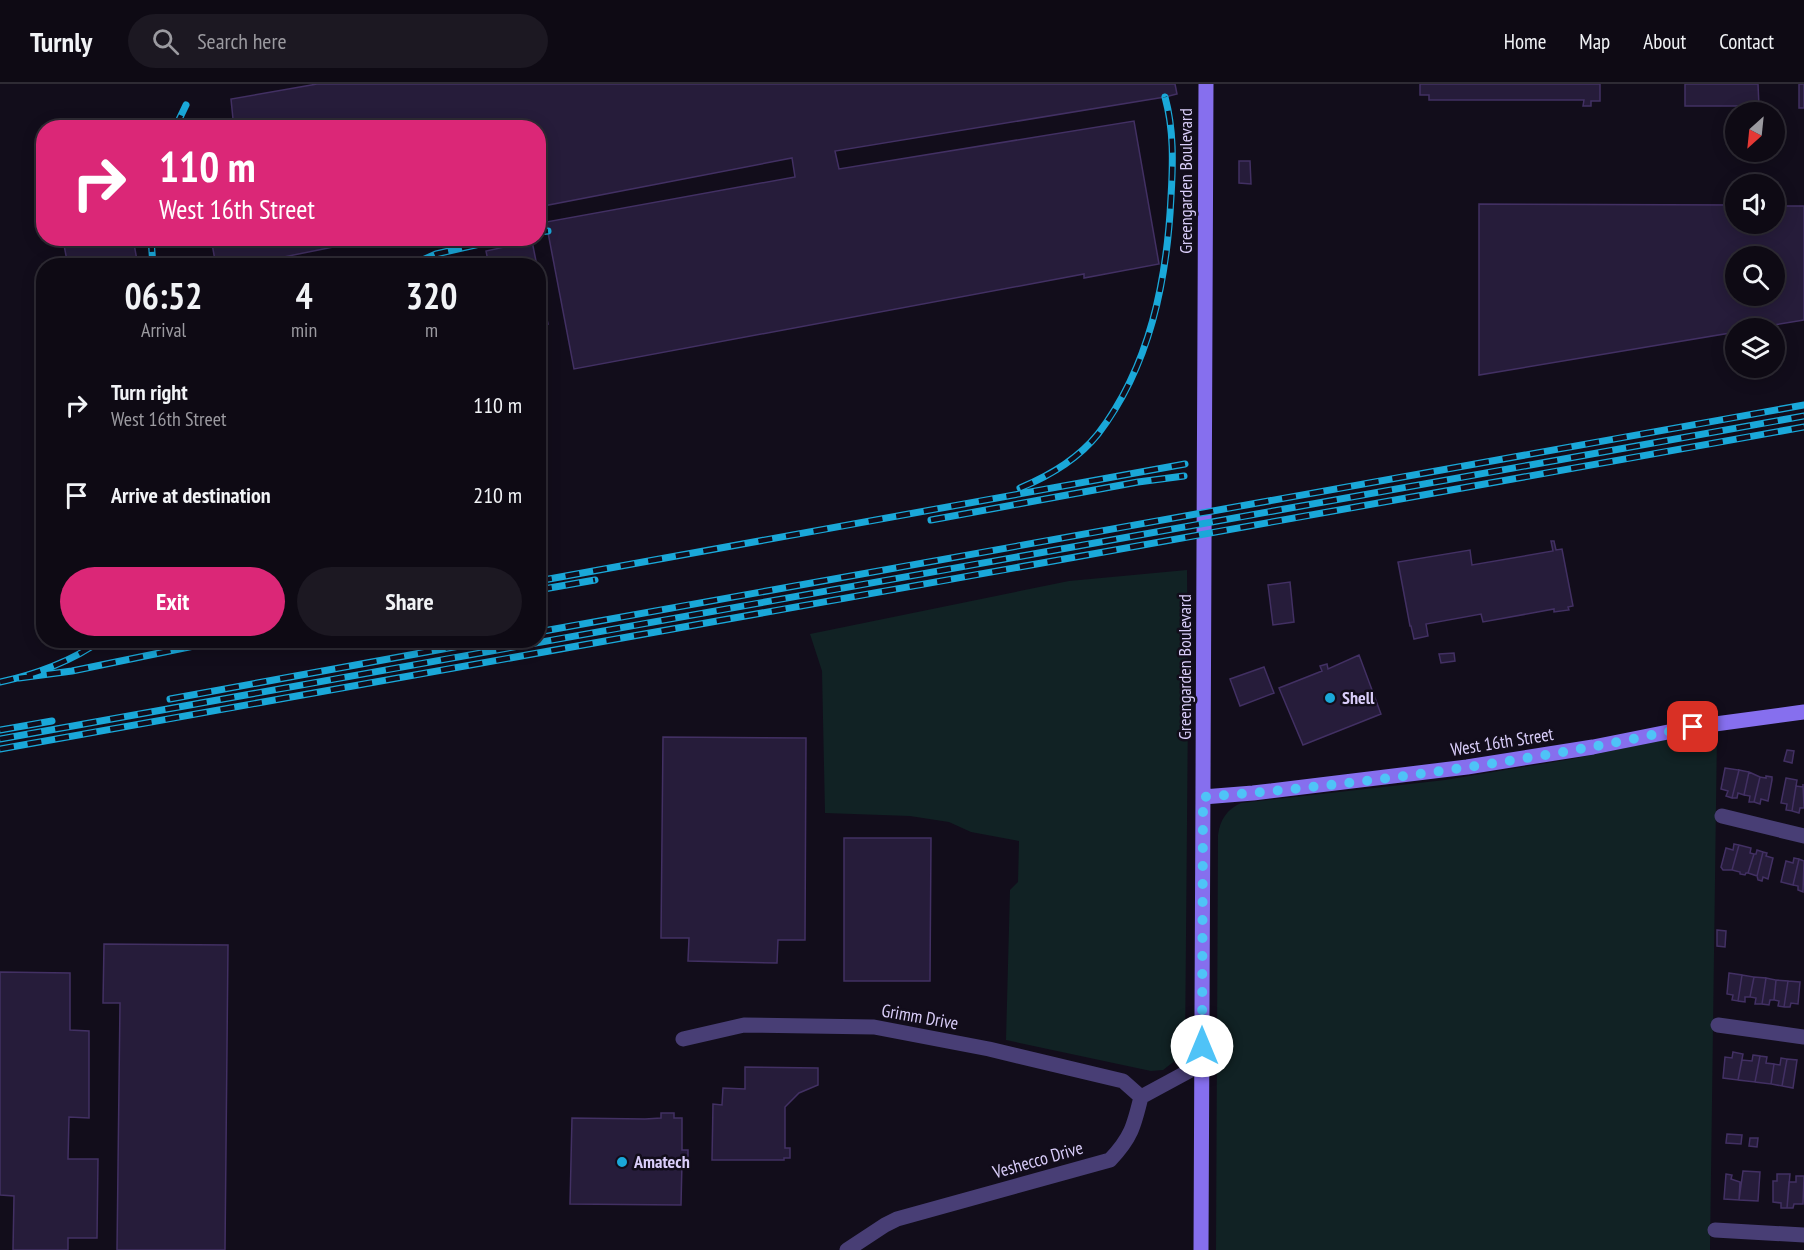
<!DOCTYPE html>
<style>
body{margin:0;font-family:"PT Sans Narrow",sans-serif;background:#1c1822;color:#f1f3f6;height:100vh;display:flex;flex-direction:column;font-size:22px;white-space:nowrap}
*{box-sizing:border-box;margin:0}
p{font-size:20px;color:#9b9aa0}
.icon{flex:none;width:33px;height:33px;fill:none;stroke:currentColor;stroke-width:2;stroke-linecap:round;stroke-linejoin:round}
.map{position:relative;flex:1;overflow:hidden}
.drawer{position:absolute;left:36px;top:174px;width:510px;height:390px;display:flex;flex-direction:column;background:#0e0a14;border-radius:24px;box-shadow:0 3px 15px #0003,0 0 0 2px #2e2b34}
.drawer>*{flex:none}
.banner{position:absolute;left:36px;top:36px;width:510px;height:126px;border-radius:24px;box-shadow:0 3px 15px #0003,0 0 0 2px #2e2b34;background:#db2777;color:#fff;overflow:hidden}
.needle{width:39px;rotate:207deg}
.buttons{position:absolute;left:1725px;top:18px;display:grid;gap:12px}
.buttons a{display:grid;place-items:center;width:60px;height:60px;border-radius:50%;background:#0e0a14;box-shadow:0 3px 15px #0003,0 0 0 2px #2e2b34;font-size:30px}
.pin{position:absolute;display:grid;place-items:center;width:51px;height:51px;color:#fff;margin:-26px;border-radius:12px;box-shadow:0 3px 9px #0006}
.me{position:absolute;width:66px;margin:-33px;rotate:0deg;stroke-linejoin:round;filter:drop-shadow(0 0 4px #0008)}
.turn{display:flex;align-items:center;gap:21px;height:126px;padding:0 24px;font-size:27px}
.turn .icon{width:78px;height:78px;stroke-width:2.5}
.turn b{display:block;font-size:42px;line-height:51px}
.eta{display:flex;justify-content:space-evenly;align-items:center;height:102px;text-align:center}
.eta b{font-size:36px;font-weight:800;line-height:42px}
.button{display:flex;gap:12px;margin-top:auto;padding:12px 24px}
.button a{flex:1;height:69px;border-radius:36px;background:#db2777;color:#fff;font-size:24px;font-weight:800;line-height:69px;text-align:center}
.button a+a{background:#1c1822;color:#f1f3f6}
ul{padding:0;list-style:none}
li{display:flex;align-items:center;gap:18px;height:90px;padding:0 24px}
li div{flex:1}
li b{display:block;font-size:22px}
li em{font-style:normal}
header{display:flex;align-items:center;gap:36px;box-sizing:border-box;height:84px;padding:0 30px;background:#0e0a14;border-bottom:2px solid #2e2b34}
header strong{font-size:28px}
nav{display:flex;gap:33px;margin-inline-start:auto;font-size:21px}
.search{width:420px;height:54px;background:#1c1822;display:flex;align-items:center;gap:15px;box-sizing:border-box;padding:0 21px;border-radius:33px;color:#9b9aa0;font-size:22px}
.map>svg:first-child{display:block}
</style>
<header>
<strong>Turnly</strong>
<div class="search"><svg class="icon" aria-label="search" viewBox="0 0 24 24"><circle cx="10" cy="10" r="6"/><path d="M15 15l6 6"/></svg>Search here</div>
<nav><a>Home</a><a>Map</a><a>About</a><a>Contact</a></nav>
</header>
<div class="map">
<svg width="1804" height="1166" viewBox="0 0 1804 1166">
<rect width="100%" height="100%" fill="#120d1b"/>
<path fill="#112224" d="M1187,486L1188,622L1185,969L1163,986L1151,987L1006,956L1010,806L1018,798L1019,757L971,748L949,738L910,732L825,729L822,587L810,550L1069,497Z
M1717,648L1710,1166H1216L1218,751C1220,736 1227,725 1241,719L1445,696L1572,675L1678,653Z"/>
<path fill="#261c3a" stroke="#423063" stroke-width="1.5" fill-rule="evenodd" d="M317,0H1175L1177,10L1165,13L835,67L839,85L1134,37L1159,180L1084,194V190L574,285L546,138L795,93L792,74L538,123V44H189V41L233,35L231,15Z
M1420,0H1600V17H1591V22H1583L1584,16H1429V11H1420Z
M1685,0H1758L1759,22H1685Z
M1799,0H1804V24H1799Z
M1239,77H1250L1251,100L1239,99Z
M1479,120L1736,121V140H1774V122H1804V236L1755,244H1736V248L1479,291ZM1736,172H1774V212H1736Z
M97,154H133L138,182H68L64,161Z
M211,154H378L239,182H216Z
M532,157L537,182H489L486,167Z
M538,192L548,240L538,241Z
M1551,457H1554L1556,466L1562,465L1573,522L1568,523L1569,526L1554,528V525L1483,538L1481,530L1426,540L1428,552L1414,555L1411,542H1410L1398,478L1470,466L1472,481L1553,467Z
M1290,498L1294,538L1273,541L1268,501Z
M1454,569L1455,577L1441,579L1439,570Z
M1359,571L1381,630L1303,661L1279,604L1322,587L1320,582L1327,580L1328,585Z
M1264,583L1274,609L1240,622L1230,595Z
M663,653L806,654L805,856H778L777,879L688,877L689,854H661Z
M1787,666L1794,667L1792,679L1784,677Z
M1725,684L1739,686L1732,714L1726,712L1728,707L1721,705Z
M1739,686L1749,688L1744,711L1738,709L1737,714H1732Z
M1749,688L1760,693L1754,718H1749L1750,712L1744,711Z
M1766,692L1772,693V696L1768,717L1761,715L1760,720L1754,718L1760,693L1766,694Z
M1786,694L1797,696L1792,727L1786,726L1787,720L1781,719Z
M1803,700L1804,724H1800L1799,729L1792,727L1796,702L1803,703Z
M844,754H931L930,897H844Z
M1734,760L1739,761L1732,786H1723L1721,783L1726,764L1733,766Z
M1739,761L1751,764L1750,769L1754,770L1748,789H1746L1745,791L1740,790V788L1732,786Z
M1757,766L1763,768L1757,792L1748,789L1754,770H1756Z
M1763,768L1767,769L1766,772L1773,774L1768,795L1763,793L1762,797L1758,796L1757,792Z
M1794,774L1799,775L1793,801L1781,798L1786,777L1793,779Z
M1799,775L1804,777L1803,808L1798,806V802L1793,801Z
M1717,846L1726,847L1725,863L1717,862Z
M104,860L228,861L225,1166H117L120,919H103Z
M0,888L70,889V946L89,947V1034L69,1033L68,1075H98L97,1154H68V1166H13L14,1112L0,1111Z
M1729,889L1742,891L1738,917L1732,916L1733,911L1727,910Z
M1742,891L1754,893L1750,913H1745V918L1738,917Z
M1754,893L1766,894L1762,920H1755L1756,914L1750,913Z
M1766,894L1776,896L1774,916H1770L1769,921L1762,920Z
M1776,896L1788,897L1784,923L1778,922L1779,917L1774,916Z
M1788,897L1800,898L1798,920L1791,919L1790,923H1784Z
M1733,968L1743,970L1738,996L1723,994L1725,973L1732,974Z
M1753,971L1760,972L1755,998L1738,996L1742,976L1752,977Z
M1760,972L1767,973L1766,979L1774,980L1771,1000L1755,998Z
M1781,974L1787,975L1782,1002L1771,1000L1774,980L1780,981Z
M1787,975L1797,976L1793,1004L1782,1002Z
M745,983L818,984V1001L799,1009L785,1023V1064H790V1074H784V1076H712L713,1020L722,1021L723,1004L745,1005Z
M661,1029H674V1034H682V1066H688V1078H682L681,1121L570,1120L572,1034L645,1035L661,1034Z
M1727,1050L1742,1051L1741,1060L1726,1059Z
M1750,1054H1758L1757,1063L1749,1062Z
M1743,1087L1760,1088L1758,1117L1739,1116Z
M1726,1090L1732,1091L1731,1095L1740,1098L1739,1116L1724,1115Z
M1777,1090H1790L1787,1124H1781V1119L1773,1118V1097H1777Z
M1796,1092H1804L1803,1120H1794L1793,1124H1787L1789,1098H1796Z"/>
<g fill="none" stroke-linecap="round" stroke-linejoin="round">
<path stroke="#483e75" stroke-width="15" d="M1722,732L1804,752
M1718,941L1804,953
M683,955L744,941L874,943L989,965L1123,997L1141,1013
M1715,1146L1804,1151
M847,1166L885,1141L897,1135L1110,1076C1131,1054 1134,1042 1141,1013L1202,980"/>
<path stroke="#866fee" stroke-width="15" d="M1203,713L1253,709L1467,683L1593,663L1693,643L1804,628
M1201,1166L1206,0"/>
<g stroke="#1aa8d9" stroke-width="7">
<path id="rail" d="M175,44L186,21
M538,148L548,147
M151,154L153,182
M409,182L436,170L506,154
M1020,404C1049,392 1078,375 1098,350C1150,282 1167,196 1171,113C1173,79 1174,46 1165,13
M931,436L1138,398L1184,392
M538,497L1185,380
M538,506L595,496
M538,548L1804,321
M214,562L257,556
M19,594L72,587L223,556
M0,598C34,591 73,577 101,556
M170,615L492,556
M0,646L52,637
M0,655L1804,332
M0,665L1804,343"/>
</g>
<use href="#rail" stroke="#120d1b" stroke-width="4.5" stroke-dasharray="14" stroke-linecap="butt"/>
</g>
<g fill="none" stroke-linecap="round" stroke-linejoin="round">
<path stroke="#4fc3f7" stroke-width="10" stroke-dasharray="0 18" d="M1202,962L1203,713C1333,703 1463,686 1591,663C1625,657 1659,649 1693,643"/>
</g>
<g fill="#1aa8d9" stroke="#120d1b" stroke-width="2">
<circle cx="1330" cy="614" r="6"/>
<circle cx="622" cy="1078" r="6"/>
</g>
<g text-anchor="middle" stroke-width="5" stroke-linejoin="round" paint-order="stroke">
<g font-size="18" fill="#d9cdf9" stroke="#120d1b">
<text transform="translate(1186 97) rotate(-90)" y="6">Greengarden Boulevard</text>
<text transform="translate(1185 583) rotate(-90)" y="6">Greengarden Boulevard</text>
<text transform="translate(1502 658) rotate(-9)" y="6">West 16th Street</text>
<text transform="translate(920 933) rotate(10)" y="6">Grimm Drive</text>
<text transform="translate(1038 1076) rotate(-16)" y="6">Veshecco Drive</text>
</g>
<g font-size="18" font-weight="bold" fill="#d9cdf9" stroke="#120d1b" text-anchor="start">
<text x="1342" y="620">Shell</text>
<text x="634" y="1084">Amatech</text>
</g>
</g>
</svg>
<div class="buttons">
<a><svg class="needle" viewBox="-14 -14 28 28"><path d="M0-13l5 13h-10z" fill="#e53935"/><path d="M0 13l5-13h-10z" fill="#9b9aa0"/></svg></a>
<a><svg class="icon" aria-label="sound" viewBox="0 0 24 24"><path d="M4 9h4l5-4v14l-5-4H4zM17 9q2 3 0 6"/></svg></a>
<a><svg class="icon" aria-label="search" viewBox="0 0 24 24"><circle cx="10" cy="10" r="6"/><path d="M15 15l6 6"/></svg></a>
<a><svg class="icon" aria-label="layers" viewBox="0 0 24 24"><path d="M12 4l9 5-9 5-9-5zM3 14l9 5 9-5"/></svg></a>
</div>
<div class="pin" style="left:1693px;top:643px;background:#d93025"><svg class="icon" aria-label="arrive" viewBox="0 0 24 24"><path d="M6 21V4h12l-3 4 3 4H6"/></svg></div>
<svg class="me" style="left:1202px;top:962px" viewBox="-20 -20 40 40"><circle r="19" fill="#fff"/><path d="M0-13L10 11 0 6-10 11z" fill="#4fc3f7"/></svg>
<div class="banner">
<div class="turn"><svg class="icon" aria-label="right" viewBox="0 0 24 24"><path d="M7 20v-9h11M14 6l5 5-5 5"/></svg><div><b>110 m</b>West 16th Street</div></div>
</div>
<section class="drawer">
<div class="eta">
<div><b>06:52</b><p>Arrival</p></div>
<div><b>4</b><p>min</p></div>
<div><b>320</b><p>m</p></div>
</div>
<ul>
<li><svg class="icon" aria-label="right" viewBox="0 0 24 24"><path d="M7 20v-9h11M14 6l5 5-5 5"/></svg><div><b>Turn right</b><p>West 16th Street</p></div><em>110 m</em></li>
<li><svg class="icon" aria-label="arrive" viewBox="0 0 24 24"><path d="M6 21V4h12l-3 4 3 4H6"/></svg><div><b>Arrive at destination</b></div><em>210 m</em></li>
</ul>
<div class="button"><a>Exit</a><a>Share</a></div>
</section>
</div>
